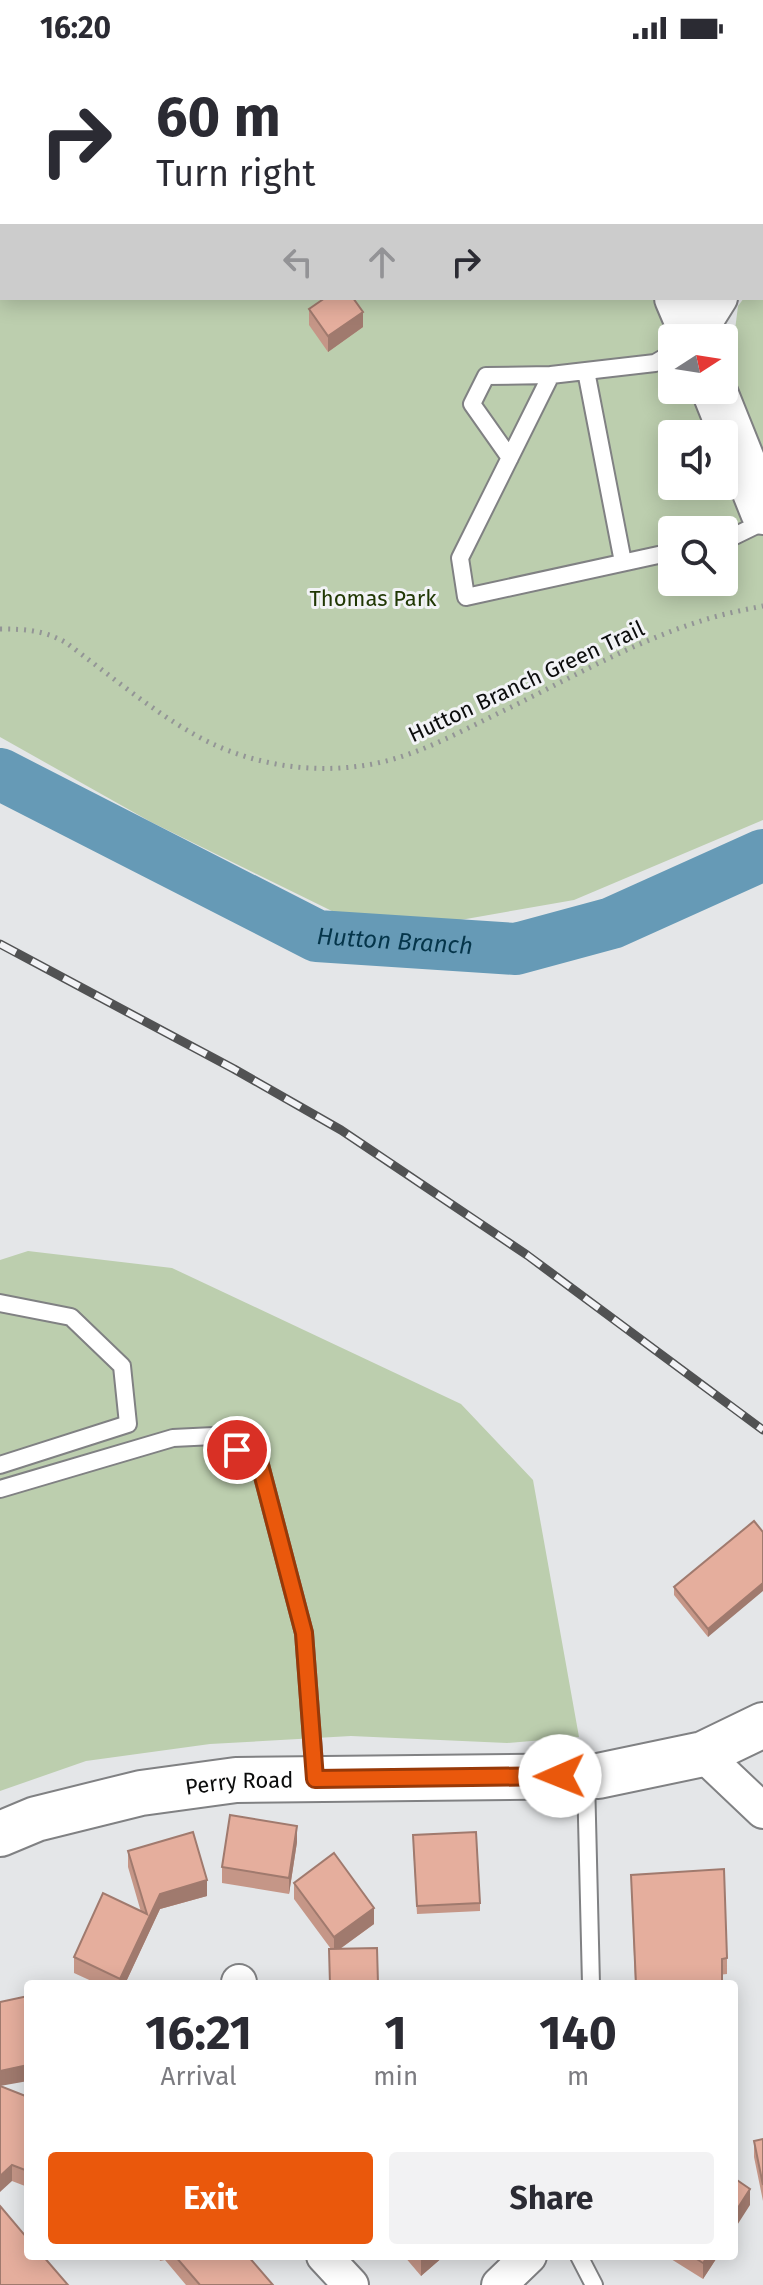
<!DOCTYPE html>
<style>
body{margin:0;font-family:"Fira Sans",sans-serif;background:#f2f2f3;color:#2b2b33;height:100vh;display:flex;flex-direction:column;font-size:30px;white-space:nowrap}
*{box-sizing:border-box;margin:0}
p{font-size:26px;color:#7c7c81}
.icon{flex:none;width:44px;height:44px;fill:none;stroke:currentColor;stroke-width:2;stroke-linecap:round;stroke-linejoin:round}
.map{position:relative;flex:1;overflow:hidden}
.side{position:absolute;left:24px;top:1924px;width:714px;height:280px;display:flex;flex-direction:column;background:#fff;border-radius:8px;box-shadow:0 4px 20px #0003}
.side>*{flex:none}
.guide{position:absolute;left:0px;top:0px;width:764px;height:244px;box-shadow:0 4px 20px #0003;background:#fff;color:#2b2b33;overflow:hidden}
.needle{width:52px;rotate:78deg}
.tools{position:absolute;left:658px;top:268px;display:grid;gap:16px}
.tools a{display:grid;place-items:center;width:80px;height:80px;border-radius:8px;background:#fff;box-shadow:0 4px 20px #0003;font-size:40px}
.pin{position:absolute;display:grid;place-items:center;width:68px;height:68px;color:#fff;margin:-34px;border:4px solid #fff;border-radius:50%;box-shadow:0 2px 8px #0007}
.me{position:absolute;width:88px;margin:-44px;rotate:269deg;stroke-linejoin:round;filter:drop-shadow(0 0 6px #0008)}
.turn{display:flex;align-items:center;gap:28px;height:168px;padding:0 24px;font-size:36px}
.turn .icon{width:104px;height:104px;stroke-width:2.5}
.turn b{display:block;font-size:56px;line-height:68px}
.lanes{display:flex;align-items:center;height:76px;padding:0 24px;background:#0003;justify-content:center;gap:40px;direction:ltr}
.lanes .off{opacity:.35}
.eta{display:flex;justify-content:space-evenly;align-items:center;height:136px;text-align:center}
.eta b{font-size:48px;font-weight:700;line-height:56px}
.button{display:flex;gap:16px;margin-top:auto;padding:16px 24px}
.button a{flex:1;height:92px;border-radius:8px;background:#ea580c;color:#fff;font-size:32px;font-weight:700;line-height:92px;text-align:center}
.button a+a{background:#f2f2f3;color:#2b2b33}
.status{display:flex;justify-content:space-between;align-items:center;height:56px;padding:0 40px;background:#fff;direction:ltr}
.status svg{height:22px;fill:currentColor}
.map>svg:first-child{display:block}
</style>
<div class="status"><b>16:20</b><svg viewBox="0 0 49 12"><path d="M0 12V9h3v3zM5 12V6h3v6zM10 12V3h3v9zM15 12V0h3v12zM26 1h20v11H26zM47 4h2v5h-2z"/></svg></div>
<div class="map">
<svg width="763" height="2229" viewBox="0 0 763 2229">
<rect width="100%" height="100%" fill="#e4e6e8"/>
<path fill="#bcceae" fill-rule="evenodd" d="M120,0H566V2H121Z
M0,69H2V242H653L672,289V334H724V302L732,298L738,250L744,242H762L763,218V764L574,844L449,866L338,858L151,766L0,681ZM672,378H724V430H672ZM672,474H724V526H672Z
M28,1195L172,1212L461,1348L533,1424L579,1681L507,1687L351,1680L210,1688L86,1705L0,1735V1204Z"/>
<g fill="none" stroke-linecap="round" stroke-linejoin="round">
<path stroke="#669ab6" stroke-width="52" id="s1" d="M0,718L317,880L516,893L612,867L763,799"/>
<g stroke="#808183" stroke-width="20">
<path id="lane" d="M56,0L57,2
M672,297L655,307L551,319L460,502L466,541L672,496
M586,315L623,506
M510,402L472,348L486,320L551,319
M724,485L763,466
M0,1247L71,1261L122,1310L128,1368L0,1409
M0,1433L173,1382L214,1380L260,1409L304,1577L315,1722
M586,1722L591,1928
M579,2200L594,2229"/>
</g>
<g stroke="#808183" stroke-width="38">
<path id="street" d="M762,178L763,176
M695,282L720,242
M703,1698L763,1755
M239,1926V1928
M324,2200L351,2229
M499,2229L529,2200"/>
</g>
<g stroke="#808183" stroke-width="48">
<g id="secondary">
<path d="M588,0L589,2"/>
<path d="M677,242L694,282"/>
<path d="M714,334L763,456"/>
<path id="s2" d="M0,1778L36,1763L141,1737L236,1724L598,1720L703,1698L763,1669"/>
</g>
</g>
<path stroke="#939596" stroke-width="5" stroke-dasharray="2 6" stroke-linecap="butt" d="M0,573C24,573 43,574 65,586C109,618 166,667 215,689C266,712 326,719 382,706C425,696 465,673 505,654C569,623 635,585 704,564C723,558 743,554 763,550"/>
<use href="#lane" stroke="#fff" stroke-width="16"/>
<use href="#street" stroke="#fff" stroke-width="34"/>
<use href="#secondary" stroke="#fff" stroke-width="44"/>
<g stroke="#515253" stroke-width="9">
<path id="rail" d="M0,888L234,1013L341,1074L527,1199L763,1374"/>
</g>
<use href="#rail" stroke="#f2f3f6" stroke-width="6" stroke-dasharray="18" stroke-linecap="butt"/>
</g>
<path fill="#c59687" d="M309,253L363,271L328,296L309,269Z
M763,1476L708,1581L674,1539V1531Z
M297,1786L289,1838L222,1827V1811Z
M413,1788L480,1847V1855L417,1858Z
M128,1795L207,1840L160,1853L125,1928H98L74,1917V1901L141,1856L128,1811Z
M631,1819L727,1902V1918L635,1928Z
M294,1827L374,1868L340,1893H331L294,1843Z
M0,2030L28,2041L25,2130L12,2125Z
M763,2083V2145L754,2101V2085Z
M158,2200H248L273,2229H186L165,2204L160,2205Z
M404,2200H444L421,2220Z
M671,2200H718L703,2223L671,2203Z"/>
<path fill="#a07a6e" d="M363,256V271L328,296V280Z
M763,1527V1535L708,1581V1573Z
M297,1770V1786L289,1838V1822Z
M207,1824V1840L160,1853L125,1928H120V1923L160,1838Z
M374,1852V1868L334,1897V1881Z
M28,2009V2025L0,2030V2015Z
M28,2106V2122L25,2130V2114Z
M12,2109V2125L0,2136V2120Z
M750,2133V2149L734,2174V2158Z
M426,2200H444L421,2220V2204Z
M708,2200H718L703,2223V2207Z"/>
<path fill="#e5ae9d" stroke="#a07a6e" stroke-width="2" d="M325,242H353L363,256L328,280L309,253Z
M754,1465L763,1476V1527L708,1573L674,1531Z
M230,1759L297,1770L289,1822L222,1811Z
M193,1776L207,1824L160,1838L120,1923L74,1901L103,1837L147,1858L128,1795Z
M476,1776L480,1847L417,1850L413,1779Z
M334,1797L374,1852L334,1881L294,1827Z
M724,1813L727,1902L722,1903V1928H636L631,1819Z
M377,1892L378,1928H330L329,1893Z
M28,1940V2009L0,2015V1946Z
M0,2030L28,2041V2106L25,2114L12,2109L0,2120Z
M763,2083V2129L754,2085Z
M734,2122L750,2133L734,2158Z
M0,2150L28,2183V2200H43L68,2229H0Z
M175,2200H248L273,2229H200Z
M692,2200H708L703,2207Z"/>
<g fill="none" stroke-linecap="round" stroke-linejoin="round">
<g stroke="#983908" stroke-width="20">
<path id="route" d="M237,1394L260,1409L304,1577L315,1723L560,1720"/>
</g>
<use href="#route" stroke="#ea580c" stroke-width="14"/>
</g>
<g text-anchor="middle" stroke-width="6" stroke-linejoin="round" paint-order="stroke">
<g font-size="22" fill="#203704" stroke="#f2f3f6">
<text x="373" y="550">Thomas Park</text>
</g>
<g font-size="22" fill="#0b0c0c" stroke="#f2f3f6">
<text transform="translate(526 625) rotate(-25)" y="8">Hutton Branch Green Trail</text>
<text dy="8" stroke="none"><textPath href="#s2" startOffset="246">Perry Road</textPath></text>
</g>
<g font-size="24" font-style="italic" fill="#05354a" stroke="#f2f3f6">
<text dy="8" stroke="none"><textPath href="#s1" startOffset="434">Hutton Branch</textPath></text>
</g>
</g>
</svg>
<div class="tools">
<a><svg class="needle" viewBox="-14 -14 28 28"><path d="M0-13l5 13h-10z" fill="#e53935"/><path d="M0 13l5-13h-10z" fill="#7c7c81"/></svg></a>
<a><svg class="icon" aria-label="sound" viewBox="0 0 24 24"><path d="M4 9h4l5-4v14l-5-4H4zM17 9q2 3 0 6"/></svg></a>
<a><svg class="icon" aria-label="search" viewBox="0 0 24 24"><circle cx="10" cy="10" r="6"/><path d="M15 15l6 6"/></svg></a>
</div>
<div class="pin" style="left:237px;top:1394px;background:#d93025"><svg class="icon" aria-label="arrive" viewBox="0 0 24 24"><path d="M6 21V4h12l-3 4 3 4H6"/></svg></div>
<svg class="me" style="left:560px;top:1720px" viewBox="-20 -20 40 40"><circle r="19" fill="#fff"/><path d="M0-13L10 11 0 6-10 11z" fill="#ea580c"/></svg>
<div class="guide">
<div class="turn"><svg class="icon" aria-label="right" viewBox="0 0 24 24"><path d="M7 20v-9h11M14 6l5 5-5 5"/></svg><div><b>60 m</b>Turn right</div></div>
<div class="lanes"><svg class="icon off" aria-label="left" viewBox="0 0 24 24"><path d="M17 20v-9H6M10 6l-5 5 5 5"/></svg><svg class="icon off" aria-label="ahead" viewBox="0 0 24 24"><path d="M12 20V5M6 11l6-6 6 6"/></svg><svg class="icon" aria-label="right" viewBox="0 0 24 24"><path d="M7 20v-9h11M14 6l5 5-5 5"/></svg></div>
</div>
<section class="side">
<div class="eta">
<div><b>16:21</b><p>Arrival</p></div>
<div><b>1</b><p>min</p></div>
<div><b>140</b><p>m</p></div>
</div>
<div class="button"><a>Exit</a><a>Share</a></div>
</section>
</div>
